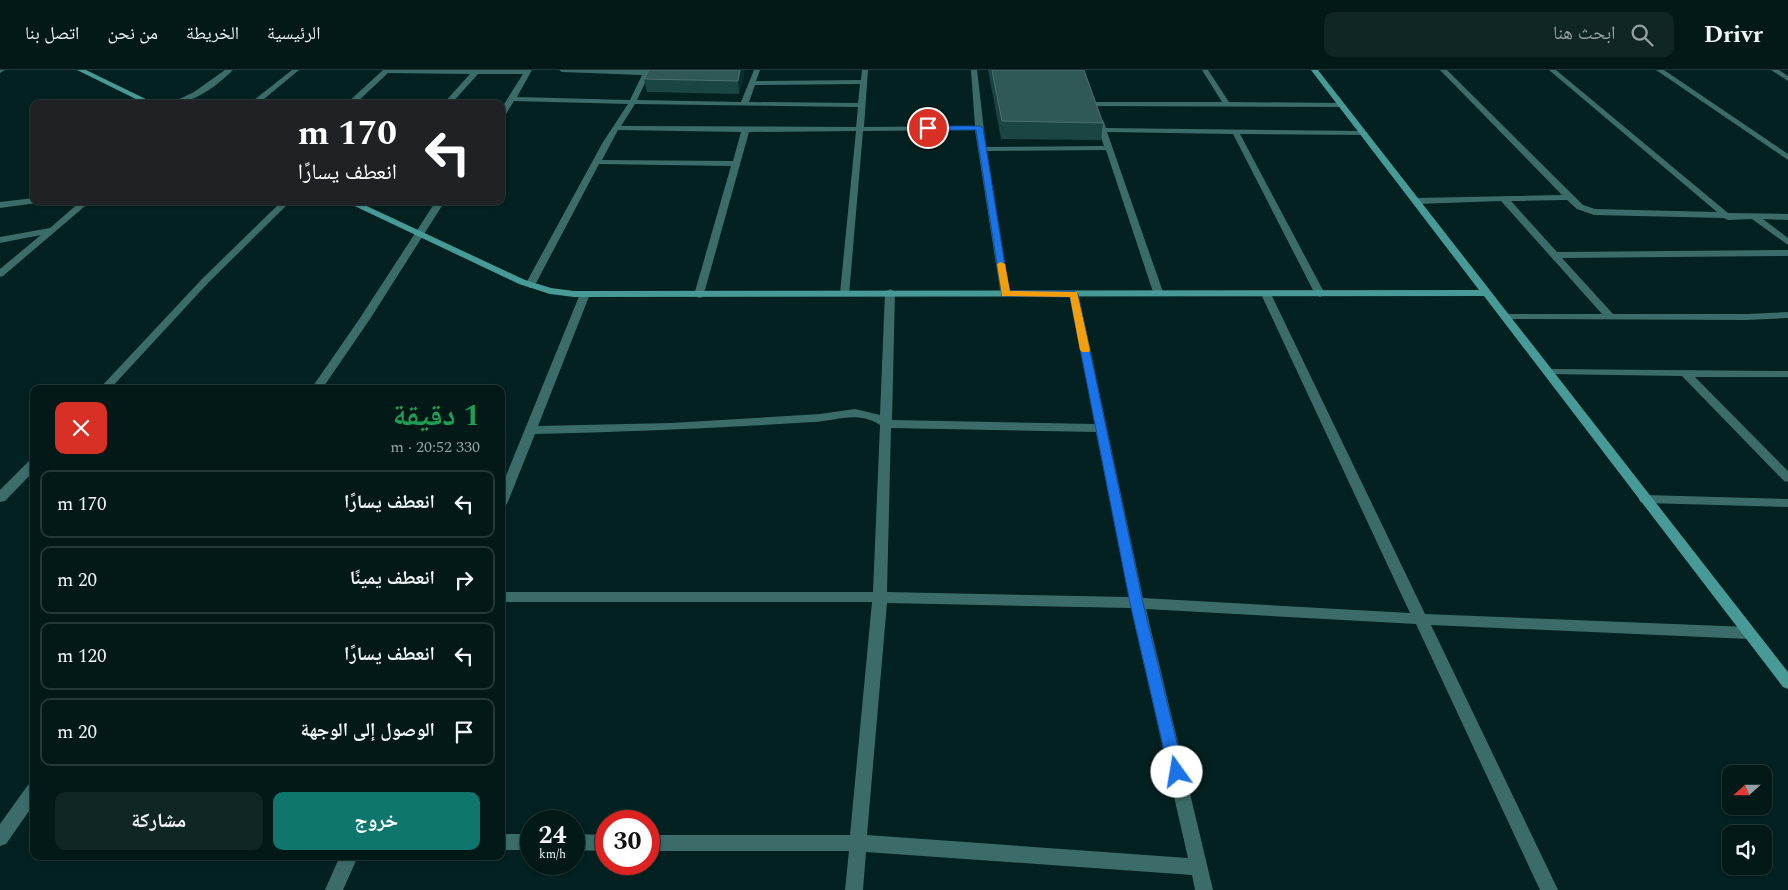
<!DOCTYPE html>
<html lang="ar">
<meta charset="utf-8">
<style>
body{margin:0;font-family:Spectral,"Noto Naskh Arabic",serif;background:#102625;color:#f1f3f6;direction:rtl;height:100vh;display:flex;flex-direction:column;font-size:19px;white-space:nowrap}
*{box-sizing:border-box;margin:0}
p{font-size:16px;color:#96a0a2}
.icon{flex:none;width:28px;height:28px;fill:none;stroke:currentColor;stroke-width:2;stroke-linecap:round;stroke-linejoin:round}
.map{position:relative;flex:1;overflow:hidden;direction:ltr}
.details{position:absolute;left:30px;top:315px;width:475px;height:475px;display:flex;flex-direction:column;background:#021918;border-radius:10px;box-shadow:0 1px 4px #0004,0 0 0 1px #233837;direction:rtl}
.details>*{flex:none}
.guide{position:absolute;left:30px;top:30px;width:475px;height:105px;border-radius:10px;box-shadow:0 1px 4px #0004,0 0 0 1px #233837;direction:rtl;background:#202124;color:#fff;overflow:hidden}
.needle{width:32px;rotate:249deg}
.buttons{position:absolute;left:1722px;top:695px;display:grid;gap:10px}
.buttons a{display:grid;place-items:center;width:50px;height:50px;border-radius:10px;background:#021918;box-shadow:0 1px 4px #0004,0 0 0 1px #233837;font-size:25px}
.speed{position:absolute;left:520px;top:740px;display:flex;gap:10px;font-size:25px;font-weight:700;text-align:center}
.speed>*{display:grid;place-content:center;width:65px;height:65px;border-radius:50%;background:#021918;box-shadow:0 1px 4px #0004,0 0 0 1px #233837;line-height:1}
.speed small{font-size:12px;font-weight:400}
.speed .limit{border:8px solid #d22;background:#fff;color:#111}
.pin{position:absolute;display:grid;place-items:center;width:42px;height:42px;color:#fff;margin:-21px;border:2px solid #fff;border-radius:50%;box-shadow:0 1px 5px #0007}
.me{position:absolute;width:55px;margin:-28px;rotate:347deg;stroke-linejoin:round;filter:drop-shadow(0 0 4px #0008)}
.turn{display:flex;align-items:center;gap:18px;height:105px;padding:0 25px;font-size:22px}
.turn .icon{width:65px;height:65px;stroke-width:2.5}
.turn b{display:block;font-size:35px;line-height:42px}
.round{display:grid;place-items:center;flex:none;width:52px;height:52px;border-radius:10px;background:#102625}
.headline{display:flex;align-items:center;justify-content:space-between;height:85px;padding:0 25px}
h1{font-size:30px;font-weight:700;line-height:38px;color:#1e9e55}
.primary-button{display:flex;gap:10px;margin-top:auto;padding:10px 25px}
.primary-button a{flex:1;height:58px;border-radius:10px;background:#0f766e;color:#fff;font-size:20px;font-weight:700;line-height:58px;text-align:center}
.primary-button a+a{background:#102625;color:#f1f3f6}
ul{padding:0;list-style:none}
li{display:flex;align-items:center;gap:15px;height:68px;margin:0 10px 8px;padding:0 15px;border:2px solid #233837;border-radius:10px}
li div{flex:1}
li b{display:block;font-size:19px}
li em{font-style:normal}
header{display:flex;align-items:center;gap:30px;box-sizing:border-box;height:70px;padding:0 25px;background:#021918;border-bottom:1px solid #233837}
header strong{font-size:24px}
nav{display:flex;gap:28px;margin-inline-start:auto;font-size:18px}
.search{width:350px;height:45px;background:#102625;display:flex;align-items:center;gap:12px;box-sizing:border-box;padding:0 18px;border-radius:10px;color:#96a0a2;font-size:19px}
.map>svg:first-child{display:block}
</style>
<header>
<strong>Drivr</strong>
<div class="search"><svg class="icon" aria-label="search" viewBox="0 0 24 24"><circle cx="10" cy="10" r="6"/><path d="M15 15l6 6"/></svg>ابحث هنا</div>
<nav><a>الرئيسية</a><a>الخريطة</a><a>من نحن</a><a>اتصل بنا</a></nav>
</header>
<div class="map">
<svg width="1788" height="820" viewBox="0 0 1788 820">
<rect width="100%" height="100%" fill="#032120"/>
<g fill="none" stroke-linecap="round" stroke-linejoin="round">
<path fill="#3b6c69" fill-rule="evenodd" d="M0,0H5L0,3Z
M225,0H233C217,16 193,34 169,34L194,22Z
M292,0H299L258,34H249Z
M383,0H532L517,27L630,30L642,5L562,2L559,0H651L637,30L741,32L754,0H760L756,11L861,10L862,0H868L864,57L975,56L971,0H977L986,77L1104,76L1096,52L1100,50H1103L1106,58L1364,61L1368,63L1364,65L1240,64L1325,224L1320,227L1315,224L1233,64L1107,62L1163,222L1158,225L1153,222L1106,80L987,81L1010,224L1005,227L1001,226L975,60L863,61L849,225L845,226L840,223L856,61L749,62L703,227L699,228L694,225L731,96L599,94L535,215L530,218L525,215L603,72L628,34L514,31L504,47H501V39L523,4H478L451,34H443L470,4L388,3L355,34H346ZM860,14L858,33L749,32L755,15ZM635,34L858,37L856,57L621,56ZM618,60L741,62L733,91L602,90Z
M1202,0H1208L1229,32L1341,33L1345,35L1341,37L1094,36L1090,34L1094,32H1222Z
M1440,0H1447L1583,135L1595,139L1717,142L1549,0H1556L1728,143L1788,144V150L1763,149L1788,168V175L1752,149L1728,150L1724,148L1594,145L1577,139L1567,130L1511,131L1557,182L1788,180V186L1562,188L1613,244H1746L1788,242V248L1746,250L1503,249L1502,247L1503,245L1507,244H1602L1501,131L1417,134L1413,131L1417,128L1562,125Z
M1656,0H1664L1788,84V90Z
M1771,0H1779L1788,6V11Z
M34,128V131H38L37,133L0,138V132Z
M81,131H91L3,206L0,207V199L41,165L0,173V167L50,158Z
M282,131H291L208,213L110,319H99L202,209Z
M436,131H445L370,249L322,319H311L360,248Z
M890,219L895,222L892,350L1095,354L1069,224L1074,221L1078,222L1143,528L1410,543L1261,224L1266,221L1271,224L1425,544L1748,557L1753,559L1755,563L1753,567L1748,569L1431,555L1558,820H1540L1416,554L1146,539L1213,820H1195L1192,805L866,782L863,820H845L849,781H649V765H850L872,532H501V522H873L880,355C858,340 836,351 813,352C721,358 628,362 535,364L507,434L501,438V418L580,224L585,221L590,224L538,356L671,353L820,344L855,339L880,345L885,222ZM891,358L1096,362L1129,527L887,522ZM887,533L1131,538L1188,788L867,765Z
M1549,299L1788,301V307H1695L1788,401V412L1784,411L1682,306L1545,304L1543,302Z
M34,389V401L5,431L0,432V420L30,390Z
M1645,425L1788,429V437L1645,433L1640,432L1639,429L1640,426Z
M34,713V734L6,774L0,776V754L28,715Z
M501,764H531V780H501Z
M574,764L606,765V781L574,780Z
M340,786H358L343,820H325Z"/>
<path fill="#479a95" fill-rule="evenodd" d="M77,0H86L156,34H146Z
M1311,0H1318L1788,602V619L1783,617L1484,226L574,227L550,224L519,214L344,131H356L525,210L551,218L574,221L1479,220Z"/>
</g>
<path fill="#1a4543" d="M745,0L739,24L647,22L644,9Z
M988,0H1084L1103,53L1101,70L1001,69Z"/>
<path fill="#082f2d" d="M740,0H745L739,24L738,11Z"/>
<path fill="#305856" stroke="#4c716f" d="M649,0H740L738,11L644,9Z
M992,0H1084L1103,53L1002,51Z"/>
<path fill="#1a73e8" stroke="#114b97" d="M925,56H980L983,58L1009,221H1074L1078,224L1143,533L1184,702L1182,707L1177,709L1171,707L1169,702L1130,533L1070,227L1002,226L976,60H925Z"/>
<path fill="#f59e0b" d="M1001,192L1005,194L1010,221L1077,222L1090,280L1089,282H1082L1080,280L1070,227L1002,226L997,194Z"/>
</svg>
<div class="buttons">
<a><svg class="needle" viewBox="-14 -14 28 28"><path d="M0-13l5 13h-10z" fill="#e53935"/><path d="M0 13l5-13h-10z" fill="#96a0a2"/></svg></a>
<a><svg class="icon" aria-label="sound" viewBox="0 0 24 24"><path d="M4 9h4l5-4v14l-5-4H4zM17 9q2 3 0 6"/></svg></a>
</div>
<div class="speed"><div>24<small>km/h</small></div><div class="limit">30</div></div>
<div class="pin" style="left:928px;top:58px;background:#d93025"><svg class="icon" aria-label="arrive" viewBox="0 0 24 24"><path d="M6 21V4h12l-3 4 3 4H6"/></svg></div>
<svg class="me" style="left:1177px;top:702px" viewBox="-20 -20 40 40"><circle r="19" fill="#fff"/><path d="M0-13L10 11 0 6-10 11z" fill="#1a73e8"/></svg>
<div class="guide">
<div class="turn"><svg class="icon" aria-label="left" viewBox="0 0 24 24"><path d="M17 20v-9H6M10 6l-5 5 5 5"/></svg><div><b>170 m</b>انعطف يسارًا</div></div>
</div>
<section class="details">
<div class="headline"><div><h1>1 دقيقة</h1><p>330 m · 20:52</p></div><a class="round" style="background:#d93025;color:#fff"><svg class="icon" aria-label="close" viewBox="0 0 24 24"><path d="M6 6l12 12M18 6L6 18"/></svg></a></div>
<ul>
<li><svg class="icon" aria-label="left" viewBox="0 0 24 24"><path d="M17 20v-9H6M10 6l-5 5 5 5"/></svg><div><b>انعطف يسارًا</b></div><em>170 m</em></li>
<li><svg class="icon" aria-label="right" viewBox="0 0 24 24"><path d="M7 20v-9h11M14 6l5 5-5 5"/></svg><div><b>انعطف يمينًا</b></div><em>20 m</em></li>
<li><svg class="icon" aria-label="left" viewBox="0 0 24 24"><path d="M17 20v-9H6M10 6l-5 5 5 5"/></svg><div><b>انعطف يسارًا</b></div><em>120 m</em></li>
<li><svg class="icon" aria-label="arrive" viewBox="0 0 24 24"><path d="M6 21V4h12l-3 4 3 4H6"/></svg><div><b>الوصول إلى الوجهة</b></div><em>20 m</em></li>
</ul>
<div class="primary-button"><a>خروج</a><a>مشاركة</a></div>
</section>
</div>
